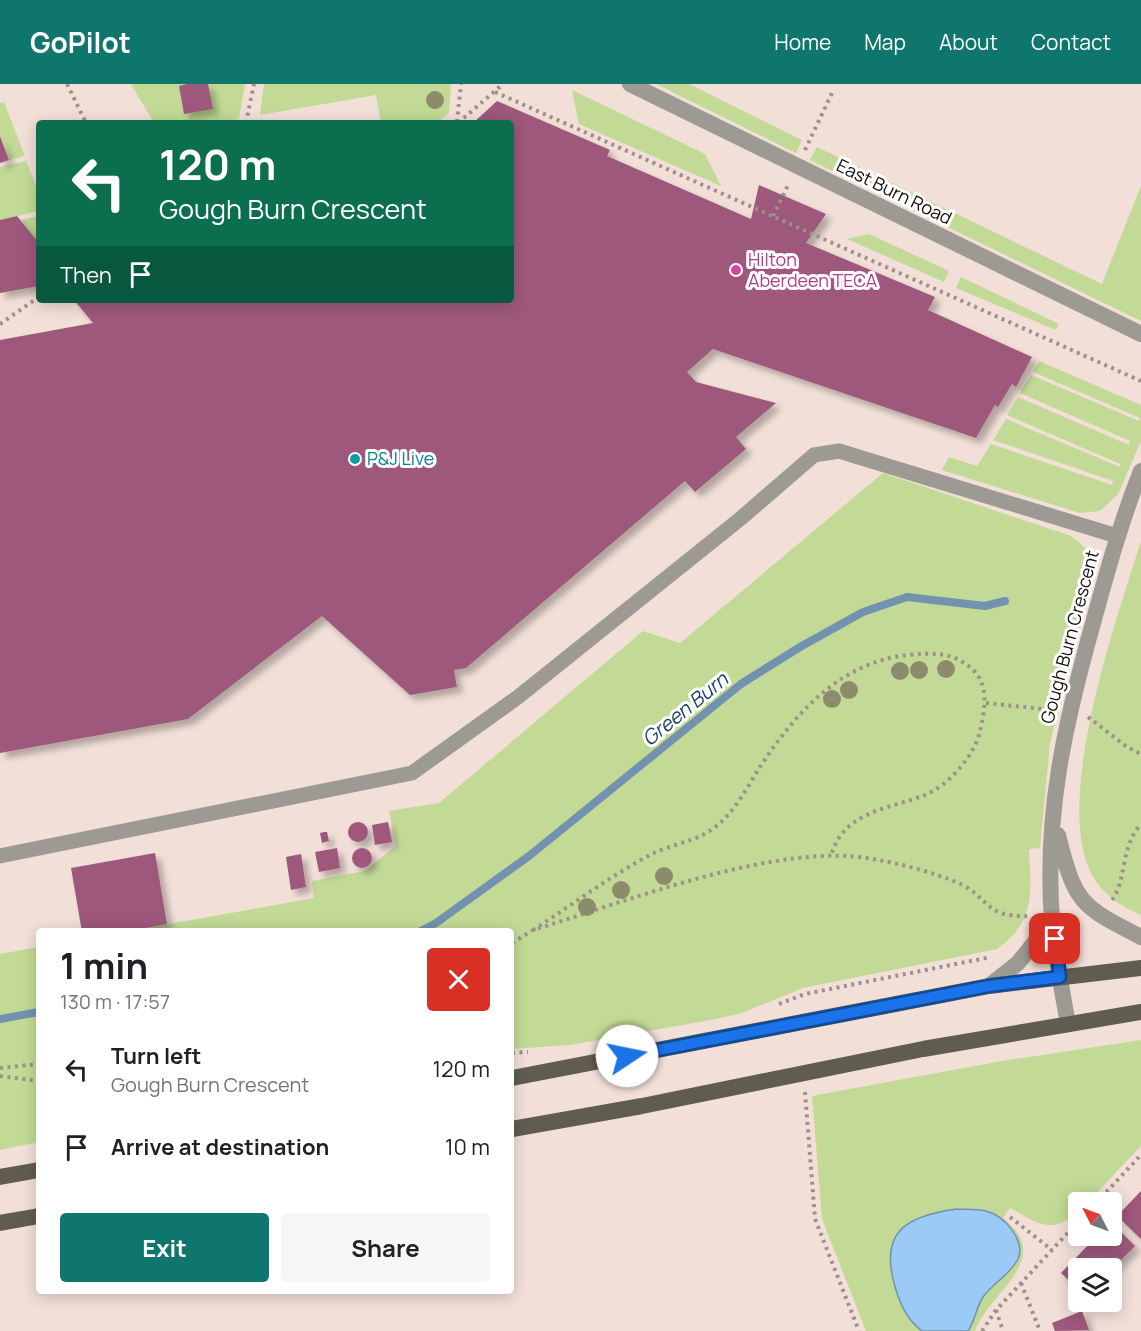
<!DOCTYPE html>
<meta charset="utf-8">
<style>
body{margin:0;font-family:Manrope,sans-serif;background:#f6f6f6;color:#202124;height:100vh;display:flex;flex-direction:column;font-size:22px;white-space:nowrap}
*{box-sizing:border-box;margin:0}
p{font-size:20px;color:#757577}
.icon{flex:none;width:33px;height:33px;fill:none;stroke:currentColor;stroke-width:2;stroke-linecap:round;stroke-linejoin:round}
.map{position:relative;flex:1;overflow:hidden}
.side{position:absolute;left:36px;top:844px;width:478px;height:366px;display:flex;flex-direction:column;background:#fff;border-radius:6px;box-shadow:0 3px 15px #0003}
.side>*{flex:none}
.top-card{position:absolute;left:36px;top:36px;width:478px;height:183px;border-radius:6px;box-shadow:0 3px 15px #0003;background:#0b6e4f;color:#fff;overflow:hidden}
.needle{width:39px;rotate:312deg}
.tools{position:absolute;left:1068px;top:1108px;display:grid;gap:12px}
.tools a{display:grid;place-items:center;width:54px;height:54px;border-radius:6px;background:#fff;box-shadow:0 3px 15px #0003;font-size:30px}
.pin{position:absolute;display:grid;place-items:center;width:51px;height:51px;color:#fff;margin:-26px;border-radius:12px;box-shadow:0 3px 9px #0006}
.me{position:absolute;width:66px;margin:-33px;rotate:79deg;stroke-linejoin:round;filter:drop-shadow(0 0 4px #0008)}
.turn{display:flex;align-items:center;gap:21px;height:126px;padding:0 24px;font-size:27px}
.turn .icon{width:78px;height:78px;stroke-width:2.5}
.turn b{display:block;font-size:42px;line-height:51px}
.then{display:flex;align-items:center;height:57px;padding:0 24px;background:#0003;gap:12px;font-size:22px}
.round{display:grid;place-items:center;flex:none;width:63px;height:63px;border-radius:6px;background:#f6f6f6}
.overview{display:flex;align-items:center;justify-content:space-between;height:102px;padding:0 24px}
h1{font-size:36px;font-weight:700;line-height:45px}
.cta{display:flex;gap:12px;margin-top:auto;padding:12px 24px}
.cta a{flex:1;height:69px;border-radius:6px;background:#0f766e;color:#fff;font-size:24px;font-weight:700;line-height:69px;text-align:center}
.cta a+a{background:#f6f6f6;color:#202124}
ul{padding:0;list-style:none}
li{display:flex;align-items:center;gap:18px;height:78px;padding:0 24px}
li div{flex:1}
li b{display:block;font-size:22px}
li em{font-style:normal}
header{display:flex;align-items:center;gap:36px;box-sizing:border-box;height:84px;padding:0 30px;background:#0f766e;color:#fff}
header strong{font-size:28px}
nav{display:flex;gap:33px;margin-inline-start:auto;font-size:21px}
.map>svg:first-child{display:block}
</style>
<header>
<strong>GoPilot</strong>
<nav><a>Home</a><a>Map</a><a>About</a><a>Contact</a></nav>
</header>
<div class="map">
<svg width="1141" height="1247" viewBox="0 0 1141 1247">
<defs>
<filter id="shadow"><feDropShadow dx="5.5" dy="5.5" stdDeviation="3" flood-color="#0004"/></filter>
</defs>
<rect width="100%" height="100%" fill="#f2dfd8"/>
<path fill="#c2da96" d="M131,0H245L239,35L217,39H154Z
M264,0H451L449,29L437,39H381L376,11L260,31Z
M656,0H689L802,56L796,69Z
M572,6L705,70L721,102L579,40Z
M4,18L25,72L9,76L0,51V19Z
M817,63L1102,200L1141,102V237L810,76Z
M26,77L39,109V127L0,136V83Z
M39,132V159L21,136Z
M869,150L949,187L944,198L847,155Z
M961,193L1059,240L1056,246L956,204Z
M1039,277L1141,321V357L1118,410L1100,427L1080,429L942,386L949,373L977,382L991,360L1112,401L1113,397L993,356L1006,335L1120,383V380L1007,331L1018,313L1129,361L1130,357L1020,309L1031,291L1139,337L1140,334L1033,288Z
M883,389L1071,452C1088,463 1094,475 1092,495L1050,659L1040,764L1029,765C1031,808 1036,837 997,865L803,904L742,929L716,935L570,961L512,965V848H124L314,814L312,797L365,787L396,762L389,727L439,719L643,547L680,559Z
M1141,457V831C1121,822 1103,811 1092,791C1052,718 1117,534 1141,457Z
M39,863V1058L0,1066V870Z
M1141,956V1062L1087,1119H1078V1127C1052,1153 1036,1138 1010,1124L1003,1134C1056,1175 990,1207 975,1247H866L822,1135L812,1012L1002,977Z"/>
<path fill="#9acaf5" stroke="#7292af" stroke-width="1.5" d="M956,1125C966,1126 978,1124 989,1128C1005,1133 1026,1157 1018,1175C1010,1191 993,1199 983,1213C976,1224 975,1237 968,1247H922C906,1235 899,1218 894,1199C880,1147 907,1132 956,1125Z"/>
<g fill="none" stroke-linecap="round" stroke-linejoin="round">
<path stroke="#7292af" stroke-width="8" d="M419,848L436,839L529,772L741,600L800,563L863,528L907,513L985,522L1005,517
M0,935L39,928"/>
</g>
<path fill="#9d597b" filter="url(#shadow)" d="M187,0H208L213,25L184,30L179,2Z
M497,17L610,66L607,72L751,135L759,101L826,130L806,159L935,213L928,226L1032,273L1016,303L1012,300L998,323L995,321L976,354L713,265L687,288L696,298L776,319L736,353L746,365L695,408L685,397L466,584L454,586L457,603L410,611L322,532L188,635L0,669V256L93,239L74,216H512V39H473Z
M0,52L9,76L0,79Z
M17,132L39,159V202L0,209V136Z
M348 748a10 10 0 1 1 20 0a10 10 0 1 1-20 0Z
M388,738L392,758L375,761L372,741Z
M324,748H327L329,757L322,759L320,749Z
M352 774a10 10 0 1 1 20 0a10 10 0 1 1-20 0Z
M337,764L340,784L319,788L315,768Z
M155,769L167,840L124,848H82L71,784Z
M301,770L306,803L291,806L286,773Z
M1141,1107V1155L1117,1132Z
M1112,1139L1135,1162L1112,1185H1078V1205L1061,1189L1097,1152H1112Z
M1082,1227L1089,1246L1055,1247L1052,1239Z"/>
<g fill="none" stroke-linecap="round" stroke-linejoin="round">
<path stroke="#9e908b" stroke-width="4" stroke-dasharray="3 4.5" stroke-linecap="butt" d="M67,0L86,39
M495,8L1141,297
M457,38L461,0
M246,39L254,0
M458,39L503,0
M805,66L832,9
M773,132L789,99
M0,240L39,213
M986,619L1051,626
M1088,633L1127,663L1141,670
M1112,816C1127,796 1120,763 1141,740
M533,846C572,821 610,792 652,770C671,760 696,758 714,744C733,730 746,706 758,686C793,632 838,579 907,571C932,569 951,567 971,584C990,600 985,626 980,647C975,671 948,702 925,711C889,725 843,727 831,772
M512,859L533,846C626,818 778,757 873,775C901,780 929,787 956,798C992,813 981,834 1031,832
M779,920L805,910L991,873
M512,969L528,968
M0,984L39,980
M0,992L39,997
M805,1008L815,1135L859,1247
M1096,1119L1141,1071
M1010,1133L1052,1166
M1021,1199L1040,1247
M996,1226L1003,1247
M982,1247L996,1226L1078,1138"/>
<path stroke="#9c9a92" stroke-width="15" d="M0,772L412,689L518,613L740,435L814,371L839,367L1117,452"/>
<path stroke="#9c9a92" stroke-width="16" d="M630,0L1141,250
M1058,751C1075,819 1080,822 1141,853
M989,902L1018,879L1052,836
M1068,940C1062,906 1055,871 1052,836C1044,731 1065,639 1093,539C1107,488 1121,437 1141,387"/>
<path stroke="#605d50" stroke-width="16" d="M512,994L989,902L1141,884
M512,1045L642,1022L923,965L1141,928
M0,1093L39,1086
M0,1139L39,1132"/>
</g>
<g fill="#8c8b6c">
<circle cx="435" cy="16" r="9"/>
<circle cx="946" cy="585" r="9"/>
<circle cx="919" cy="586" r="9"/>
<circle cx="900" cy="587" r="9"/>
<circle cx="849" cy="606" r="9"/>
<circle cx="832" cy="615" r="9"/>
<circle cx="664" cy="792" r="9"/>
<circle cx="621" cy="806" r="9"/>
<circle cx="587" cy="823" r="9"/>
</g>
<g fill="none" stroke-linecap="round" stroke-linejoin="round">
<g stroke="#114b97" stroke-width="15">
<path id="route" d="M627,972L989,902L1060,893L1055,855"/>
</g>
<use href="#route" stroke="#1a73e8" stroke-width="10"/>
</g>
<circle fill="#d1479c" stroke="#fff" stroke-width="2" cx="736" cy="186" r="6"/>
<circle fill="#0f9aa8" stroke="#fff" stroke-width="2" cx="355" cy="375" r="6"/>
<g text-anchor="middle" stroke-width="6" stroke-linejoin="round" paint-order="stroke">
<g font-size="18" fill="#140e0c" stroke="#fff">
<text transform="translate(894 108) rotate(26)" y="6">East Burn Road</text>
<text transform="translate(1070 553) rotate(-75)" y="6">Gough Burn Crescent</text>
</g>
<g font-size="18" fill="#b23c85" stroke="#fff" text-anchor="start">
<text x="748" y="182">Hilton<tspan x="748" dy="21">Aberdeen TECA</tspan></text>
</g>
<g font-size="18" fill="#0d838f" stroke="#fff" text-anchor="start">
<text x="367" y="381">P&amp;J Live</text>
</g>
<g font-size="20" font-style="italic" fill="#174367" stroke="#fff">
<text transform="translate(685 625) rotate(-39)" y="7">Green Burn</text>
</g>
</g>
</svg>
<div class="tools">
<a><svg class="needle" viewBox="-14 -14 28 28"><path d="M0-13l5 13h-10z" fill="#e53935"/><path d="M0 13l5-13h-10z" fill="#757577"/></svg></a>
<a><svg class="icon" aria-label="layers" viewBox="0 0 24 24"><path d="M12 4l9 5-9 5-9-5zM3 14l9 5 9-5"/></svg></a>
</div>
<div class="pin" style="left:1055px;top:855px;background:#d93025"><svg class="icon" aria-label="arrive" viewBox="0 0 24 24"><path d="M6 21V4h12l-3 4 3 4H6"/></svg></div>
<svg class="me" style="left:627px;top:972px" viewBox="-20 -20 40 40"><circle r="19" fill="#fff"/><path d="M0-13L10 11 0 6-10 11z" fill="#1a73e8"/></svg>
<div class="top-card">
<div class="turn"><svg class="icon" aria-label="left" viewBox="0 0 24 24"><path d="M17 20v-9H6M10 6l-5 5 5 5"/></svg><div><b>120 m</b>Gough Burn Crescent</div></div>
<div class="then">Then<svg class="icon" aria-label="arrive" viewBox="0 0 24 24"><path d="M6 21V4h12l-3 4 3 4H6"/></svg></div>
</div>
<section class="side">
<div class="overview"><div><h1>1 min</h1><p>130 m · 17:57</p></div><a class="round" style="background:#d93025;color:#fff"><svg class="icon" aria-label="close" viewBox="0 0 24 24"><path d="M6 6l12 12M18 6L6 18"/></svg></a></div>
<ul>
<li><svg class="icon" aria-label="left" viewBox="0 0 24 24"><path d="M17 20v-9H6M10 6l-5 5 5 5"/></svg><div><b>Turn left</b><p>Gough Burn Crescent</p></div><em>120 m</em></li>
<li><svg class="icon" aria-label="arrive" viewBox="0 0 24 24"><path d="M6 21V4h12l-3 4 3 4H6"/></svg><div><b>Arrive at destination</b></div><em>10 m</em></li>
</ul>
<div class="cta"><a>Exit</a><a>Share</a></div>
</section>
</div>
